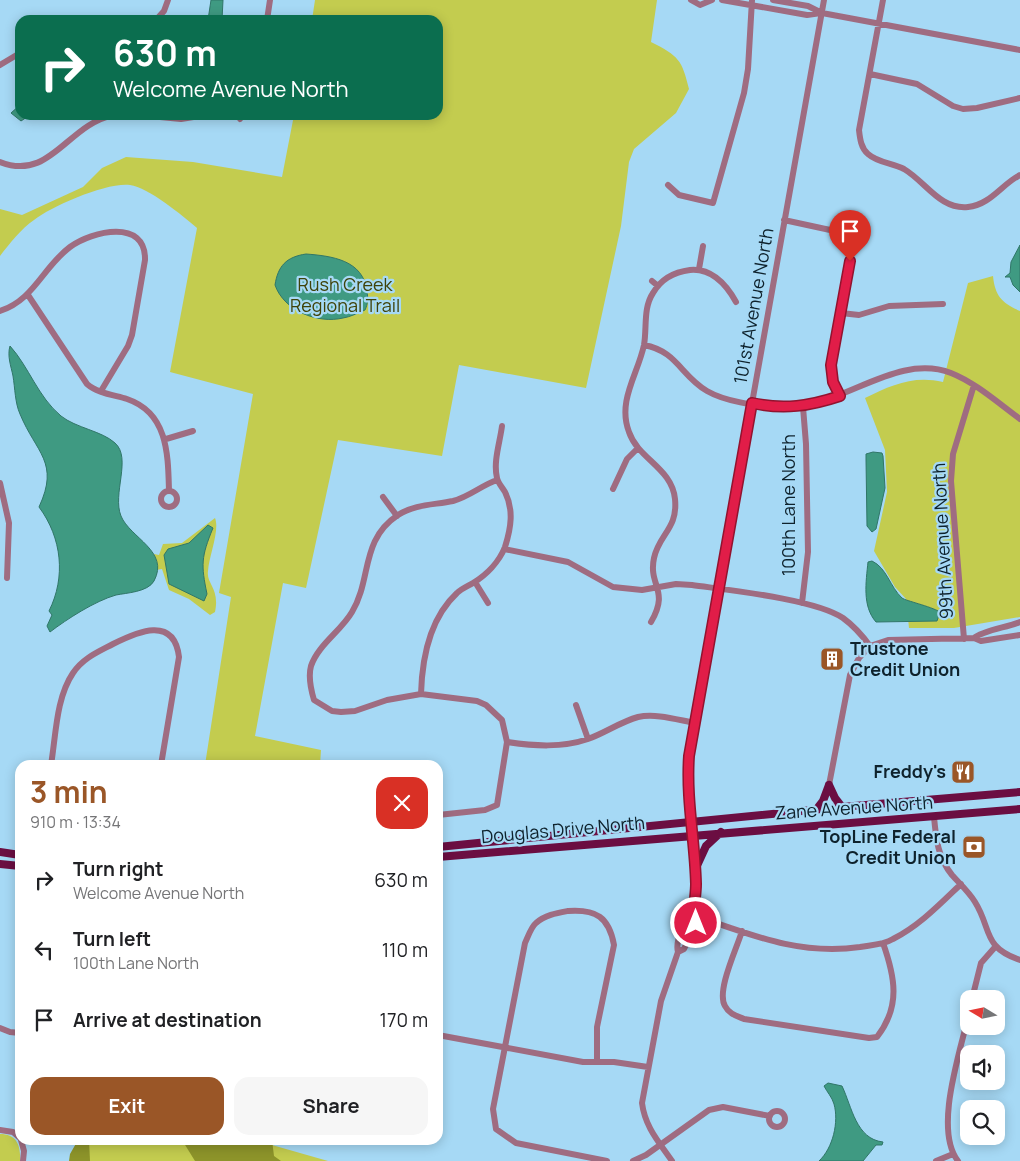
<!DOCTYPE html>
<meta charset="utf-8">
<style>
body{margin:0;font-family:Manrope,sans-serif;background:#f6f6f6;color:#202124;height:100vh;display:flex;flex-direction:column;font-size:19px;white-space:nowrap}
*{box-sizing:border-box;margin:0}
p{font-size:16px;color:#757577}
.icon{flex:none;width:28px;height:28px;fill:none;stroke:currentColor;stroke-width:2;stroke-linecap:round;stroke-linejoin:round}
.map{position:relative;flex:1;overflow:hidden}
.details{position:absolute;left:15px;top:760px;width:428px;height:385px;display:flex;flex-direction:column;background:#fff;border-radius:15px;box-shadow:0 2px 12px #0003}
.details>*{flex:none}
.guide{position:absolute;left:15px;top:15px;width:428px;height:105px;border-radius:15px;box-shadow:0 2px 12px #0003;background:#0b6e4f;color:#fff;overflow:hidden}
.needle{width:32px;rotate:280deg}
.controls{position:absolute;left:960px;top:990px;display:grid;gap:10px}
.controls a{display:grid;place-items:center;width:45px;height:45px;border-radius:10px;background:#fff;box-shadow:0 2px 12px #0003;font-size:25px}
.pin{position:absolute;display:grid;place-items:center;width:42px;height:42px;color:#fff;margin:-51px -21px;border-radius:50% 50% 50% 0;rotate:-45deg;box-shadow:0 0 5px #0007}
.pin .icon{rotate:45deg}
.me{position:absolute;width:55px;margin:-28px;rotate:0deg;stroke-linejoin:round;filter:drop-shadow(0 0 4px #0008)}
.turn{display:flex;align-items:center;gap:18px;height:105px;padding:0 15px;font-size:22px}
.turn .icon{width:65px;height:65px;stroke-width:2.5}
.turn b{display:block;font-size:35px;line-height:42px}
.round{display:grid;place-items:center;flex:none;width:52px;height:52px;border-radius:15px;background:#f6f6f6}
.overview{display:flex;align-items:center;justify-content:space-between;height:85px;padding:0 15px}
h1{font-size:30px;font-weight:700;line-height:38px;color:#9a5627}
.button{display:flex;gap:10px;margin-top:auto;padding:10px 15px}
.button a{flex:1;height:58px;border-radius:15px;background:#9a5627;color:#fff;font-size:20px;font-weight:700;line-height:58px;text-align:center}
.button a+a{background:#f6f6f6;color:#202124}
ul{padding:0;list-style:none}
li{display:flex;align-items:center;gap:15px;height:70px;padding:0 15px}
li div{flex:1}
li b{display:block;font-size:19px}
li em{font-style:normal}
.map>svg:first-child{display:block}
</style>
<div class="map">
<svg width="1020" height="1161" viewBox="0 0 1020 1161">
<rect width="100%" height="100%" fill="#a6d9f5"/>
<path fill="#c3cc4f" d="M315,0H657L651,42C679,56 682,60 689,89L676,113L634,149L629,162L621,226L586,388L459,365L442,456L338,440L306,588L283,583L255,736L321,750L320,765H205L231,597L219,593L253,394L170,372L197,228C183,216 148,187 130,185C107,182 52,206 34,220C21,229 10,243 0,256V209L22,215L83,187L102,168L126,157L193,162L282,177L294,115H438V20H312Z
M993,276C995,296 1002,303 1020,311V617L954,628H909L906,599L895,587L874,551L887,492L885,450L865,398C891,385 914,375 943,382L968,283Z
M215,518C220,530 209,556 208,571C206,584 220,588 215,612L210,615L189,599L169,590L162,569L156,570L154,554L159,555L163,544L182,543Z
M0,1134C17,1134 21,1146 20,1161H0Z
M78,1140H272V1145L328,1161H75Z"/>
<path fill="#8d942a" d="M78,1140H89L90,1161H69L70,1154Z
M182,1140H272L274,1156L281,1161H195Z"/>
<path fill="#3f9a82" stroke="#307668" d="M211,0H223L222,20H208Z
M20,105V115H30L21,121L11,113Z
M1020,245V292L1013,285L1010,277H1005L1010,273L1011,262Z
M306,254C332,256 363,260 367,291C368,298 368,304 365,310C358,313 350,317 343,318C318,324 284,311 275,285C278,266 286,257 306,254Z
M10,346C29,367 38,397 61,416C76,428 102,431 115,443C132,458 112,494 121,516C130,538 170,551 154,581C148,592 126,593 116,595C95,601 67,619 50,632L47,626L52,615L49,611C66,577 62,538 39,507C60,462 36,453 20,414C15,403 15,388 13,376C11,366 7,356 10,346Z
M873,452L882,453L883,456L885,488L876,529L872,532L867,526L866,459V454Z
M208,525L213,528C201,557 201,565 207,594L204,601L169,584L164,555L168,549L189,543Z
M872,561C887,568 890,587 902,598C906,601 930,606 940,612L937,621L876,622C862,606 866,582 868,562Z
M828,1083L842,1086C852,1107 856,1139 883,1142L882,1145H876L863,1161H819C833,1148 839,1122 834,1104C832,1097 827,1092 824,1086Z"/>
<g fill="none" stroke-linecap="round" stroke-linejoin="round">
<path stroke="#9f6c81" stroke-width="6" d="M691,0L700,5L712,0
M722,0L807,15L821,13
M773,0L808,6L822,13L1020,50
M883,0L859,130C860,139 861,148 868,154C878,163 893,163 904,169C926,182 940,210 968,207C990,205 1002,184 1020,175
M156,20L164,11L168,0
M267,20L270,0
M0,65L20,53
M870,74L917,84L953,106L963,109L977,108L1020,98
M139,115L181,119L206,115
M238,115L240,119
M0,162C51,182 67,124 114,115
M668,185L679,195L713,203L744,93L748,69L752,0
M784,220L844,233L852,241L831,365L833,381L840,396
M699,269L703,246
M652,281L658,286
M28,295L87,384C97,393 114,395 127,399C168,413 168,454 169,491
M0,311C34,300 43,267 70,247C92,231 146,218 145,260L132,335L128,346L101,391
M841,313L859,315L889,306L943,304
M644,345C677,351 681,376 707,391C726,402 754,405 776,407C837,414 893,351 951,373C976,383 998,403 1020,419
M166,439L193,431
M0,483L9,523L7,578
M613,489L627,459L637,449
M161 499a8 8 0 1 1 16 0a8 8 0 1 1-16 0Z
M383,497L397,516
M504,549L568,562L613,587L642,590L676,584L692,585C727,590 815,599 843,618C854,626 862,635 870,646
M475,582L488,603
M802,603L808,552L806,444L803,407
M651,622C670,590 648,586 654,558C659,534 678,529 675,499C672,468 638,459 629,432C617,401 638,374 644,345C647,328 643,308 653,293C661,279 674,272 690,270C712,268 726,284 736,302
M974,638C982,631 1008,627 1020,622
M964,639L951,481L953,454L974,385
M870,646L888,640L974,638L981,641L1020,635
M421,694C422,659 430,618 457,593C461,589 468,586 473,583C486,575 499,562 505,547C511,528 514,510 505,492C502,487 498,483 497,478C493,462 500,442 502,426
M576,705L588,739
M507,742C534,746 562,748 588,739C605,733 620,722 638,717C656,713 678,720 695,723
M51,765C56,735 56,698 73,673C83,658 98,652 113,644C137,632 174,615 179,657L161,765
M829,785L850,675L859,658L870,646
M438,815L485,810L497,805L507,742L502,720L486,705L477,701L421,694L387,700L355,711L341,712L332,711L314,700C311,690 308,677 311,666C318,645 341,631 352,612C372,579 360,540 398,515C415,504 434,505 453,501C469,497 482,485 497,480
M934,817C936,839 938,858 952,875C960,884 969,892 975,902C992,929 982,947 1020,960
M693,915C749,934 799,956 860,947C871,945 883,945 893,939C919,926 940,904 961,884
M742,931C737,948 716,991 725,1006C729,1014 737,1016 744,1019L869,1038L877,1037C901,1006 895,977 883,943
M678,952L684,949L696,923C692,910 696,897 696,884C695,841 686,800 689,756L824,0
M972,999L981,963L996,946
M0,1028L10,1032L20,1033
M438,1035L583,1062H614L648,1067
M597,1061V1027L614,945C609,917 596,909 568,911C557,913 545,915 536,923C531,927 528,937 525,943L493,1109L496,1129L516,1143L607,1161
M769 1119a8 8 0 1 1 16 0a8 8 0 1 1-16 0Z
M0,1130L13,1132L20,1138
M21,1140L24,1151L23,1161
M633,1161L646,1155L709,1110L723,1107L770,1116
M672,1161C659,1142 645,1127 642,1103L661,1001L678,952C675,941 684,922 693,915
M936,1161L953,1154
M958,1161C933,1129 961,1050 969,1013"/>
<path stroke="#6b0e42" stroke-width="8" d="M829,785L835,798L842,807
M816,810L823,801L829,785
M438,847L842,807L1020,792
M0,852L20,855
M438,857L1020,809
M0,864L20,866
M695,870L706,846L721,832"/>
</g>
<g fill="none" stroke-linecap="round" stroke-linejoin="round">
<g stroke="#92132f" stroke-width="12">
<path id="route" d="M696,923C692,910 696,897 696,884C695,841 686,800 689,756L752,403C784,410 810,406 840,396L833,382L831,365L850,261"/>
</g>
<use href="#route" stroke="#e11d48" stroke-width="9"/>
</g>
<defs>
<g id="building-square" transform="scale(1.25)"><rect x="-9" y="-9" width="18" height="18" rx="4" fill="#9a5627" stroke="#a6d9f5"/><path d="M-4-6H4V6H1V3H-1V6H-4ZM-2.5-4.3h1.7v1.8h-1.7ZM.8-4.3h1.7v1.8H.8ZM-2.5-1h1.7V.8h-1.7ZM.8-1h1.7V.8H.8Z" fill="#fff"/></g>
<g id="restaurant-square" transform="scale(1.25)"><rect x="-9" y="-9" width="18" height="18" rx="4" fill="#9a5627" stroke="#a6d9f5"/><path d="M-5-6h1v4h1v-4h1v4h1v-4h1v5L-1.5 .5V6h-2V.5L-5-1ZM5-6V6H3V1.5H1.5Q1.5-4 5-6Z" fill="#fff"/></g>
<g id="bank-square" transform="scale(1.25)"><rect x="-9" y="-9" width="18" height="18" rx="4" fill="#9a5627" stroke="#a6d9f5"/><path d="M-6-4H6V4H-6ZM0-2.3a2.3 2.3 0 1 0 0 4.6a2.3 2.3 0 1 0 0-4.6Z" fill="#fff"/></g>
</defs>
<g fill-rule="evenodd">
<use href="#building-square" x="832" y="659"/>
<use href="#restaurant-square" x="963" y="772"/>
<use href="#bank-square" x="974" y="847"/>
</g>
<g text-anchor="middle" stroke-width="4.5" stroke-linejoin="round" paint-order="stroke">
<g font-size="18" fill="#3f4209" stroke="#a6d9f5">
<text x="345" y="291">Rush Creek<tspan x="345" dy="21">Regional Trail</tspan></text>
</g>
<g font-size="18" fill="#0e222c" stroke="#a6d9f5">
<text transform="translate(754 306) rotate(-80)" y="6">101st Avenue North</text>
<text transform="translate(789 505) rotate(-90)" y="6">100th Lane North</text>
<text transform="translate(943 541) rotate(-93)" y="6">99th Avenue North</text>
<text transform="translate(854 808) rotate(-4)" y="6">Zane Avenue North</text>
<text transform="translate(563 830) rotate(-5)" y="6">Douglas Drive North</text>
</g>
<g font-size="18" font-weight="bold" fill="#0e222c" stroke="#a6d9f5" text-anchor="end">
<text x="850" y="655" text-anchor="start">Trustone<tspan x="850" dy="21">Credit Union</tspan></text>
<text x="946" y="778">Freddy's</text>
<text x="956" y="843">TopLine Federal<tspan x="956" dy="21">Credit Union</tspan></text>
</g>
</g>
</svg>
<div class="controls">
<a><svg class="needle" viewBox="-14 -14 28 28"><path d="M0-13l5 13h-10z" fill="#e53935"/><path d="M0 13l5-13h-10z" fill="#757577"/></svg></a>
<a><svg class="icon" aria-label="sound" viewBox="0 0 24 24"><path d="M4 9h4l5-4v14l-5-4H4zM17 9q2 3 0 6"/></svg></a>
<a><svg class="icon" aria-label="search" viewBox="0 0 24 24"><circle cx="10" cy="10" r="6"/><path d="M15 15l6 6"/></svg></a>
</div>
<div class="pin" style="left:850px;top:261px;background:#d93025"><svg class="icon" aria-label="arrive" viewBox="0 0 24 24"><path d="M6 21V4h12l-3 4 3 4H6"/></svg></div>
<svg class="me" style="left:696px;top:923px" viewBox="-20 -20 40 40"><circle r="17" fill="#e11d48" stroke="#fff" stroke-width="3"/><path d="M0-11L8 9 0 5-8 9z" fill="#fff"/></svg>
<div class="guide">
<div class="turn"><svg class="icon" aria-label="right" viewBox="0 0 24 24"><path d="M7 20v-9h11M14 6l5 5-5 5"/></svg><div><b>630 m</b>Welcome Avenue North</div></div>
</div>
<section class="details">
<div class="overview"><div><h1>3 min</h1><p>910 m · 13:34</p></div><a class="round" style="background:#d93025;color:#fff"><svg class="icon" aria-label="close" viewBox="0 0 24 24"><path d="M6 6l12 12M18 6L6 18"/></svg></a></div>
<ul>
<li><svg class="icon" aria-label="right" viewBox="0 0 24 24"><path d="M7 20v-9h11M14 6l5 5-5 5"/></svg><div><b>Turn right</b><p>Welcome Avenue North</p></div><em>630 m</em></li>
<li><svg class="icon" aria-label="left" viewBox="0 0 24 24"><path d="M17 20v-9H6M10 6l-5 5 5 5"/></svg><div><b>Turn left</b><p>100th Lane North</p></div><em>110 m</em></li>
<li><svg class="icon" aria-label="arrive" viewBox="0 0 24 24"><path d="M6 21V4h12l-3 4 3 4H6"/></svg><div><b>Arrive at destination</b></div><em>170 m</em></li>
</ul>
<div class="button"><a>Exit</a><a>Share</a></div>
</section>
</div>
